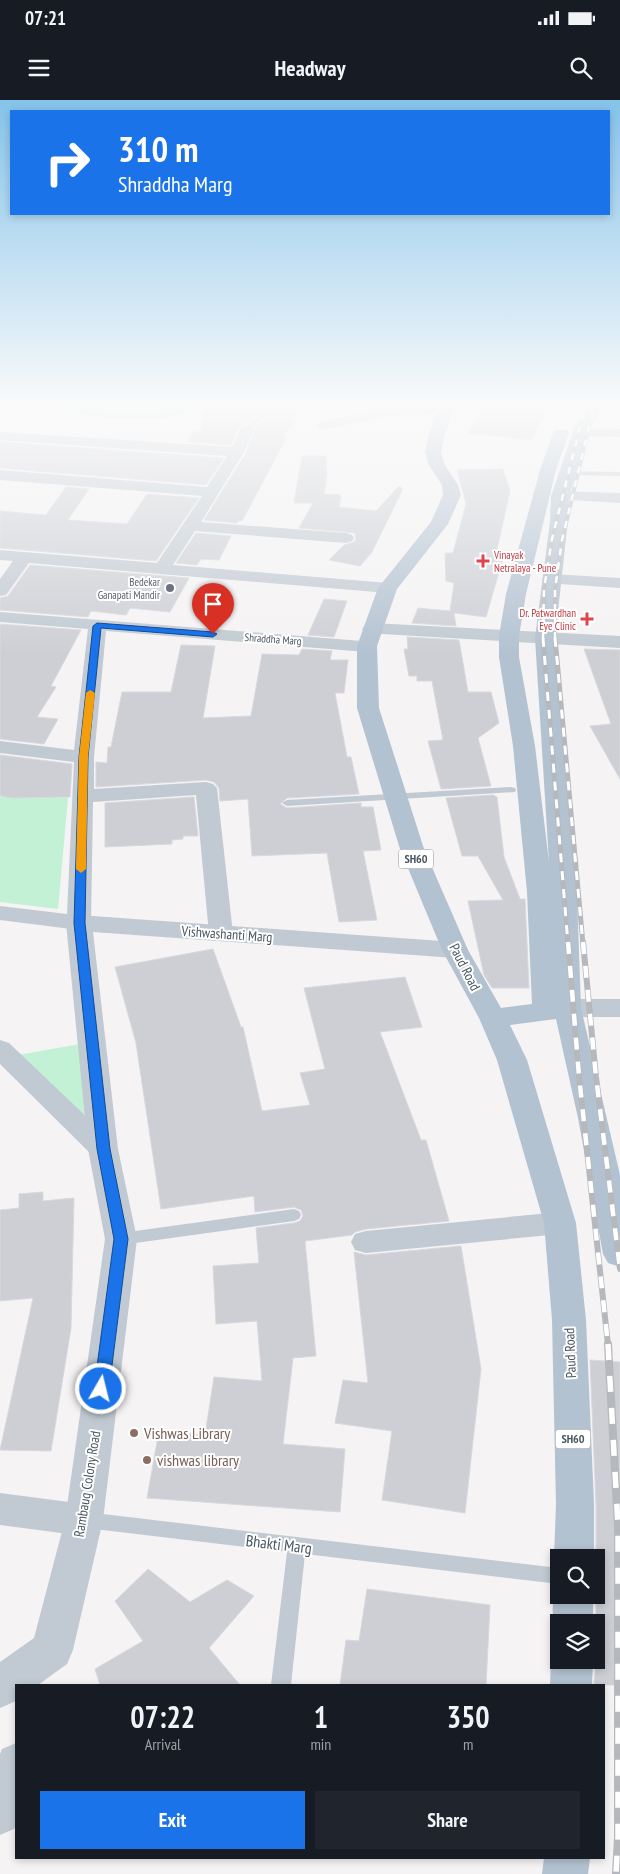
<!DOCTYPE html>
<style>
body{margin:0;font-family:"PT Sans Narrow",sans-serif;background:#20242c;color:#f1f3f6;height:100vh;display:flex;flex-direction:column;font-size:19px;white-space:nowrap}
*{box-sizing:border-box;margin:0}
p{font-size:16px;color:#9ea1a6}
.icon{flex:none;width:28px;height:28px;fill:none;stroke:currentColor;stroke-width:2;stroke-linecap:round;stroke-linejoin:round}
.map{position:relative;flex:1;overflow:hidden}
.side{position:absolute;left:15px;top:1584px;width:590px;height:175px;display:flex;flex-direction:column;background:#171b24;border-radius:0px;box-shadow:0 2px 8px #0003}
.side>*{flex:none}
.guide{position:absolute;left:10px;top:10px;width:600px;height:105px;border-radius:0px;box-shadow:0 2px 8px #0003;background:#1a73e8;color:#fff;overflow:hidden}
.buttons{position:absolute;left:550px;top:1449px;display:grid;gap:10px}
.buttons a{display:grid;place-items:center;width:55px;height:55px;border-radius:0px;background:#171b24;box-shadow:0 2px 8px #0003;font-size:25px}
.pin{position:absolute;display:grid;place-items:center;width:42px;height:42px;color:#fff;margin:-51px -21px;border-radius:50% 50% 50% 0;rotate:-45deg;box-shadow:0 0 5px #0007}
.pin .icon{rotate:45deg}
.me{position:absolute;width:55px;margin:-28px;rotate:8deg;stroke-linejoin:round;filter:drop-shadow(0 0 4px #0008)}
.turn{display:flex;align-items:center;gap:18px;height:105px;padding:0 25px;font-size:22px}
.turn .icon{width:65px;height:65px;stroke-width:2.5}
.turn b{display:block;font-size:35px;line-height:42px}
.eta{display:flex;justify-content:space-evenly;align-items:center;height:85px;text-align:center}
.eta b{font-size:30px;font-weight:700;line-height:35px}
.action{display:flex;gap:10px;margin-top:auto;padding:10px 25px}
.action a{flex:1;height:58px;border-radius:0px;background:#1a73e8;color:#fff;font-size:20px;font-weight:700;line-height:58px;text-align:center}
.action a+a{background:#20242c;color:#f1f3f6}
.status{display:flex;justify-content:space-between;align-items:center;height:35px;padding:0 25px;background:#171b24;direction:ltr}
.status svg{height:14px;fill:currentColor}
header{display:flex;justify-content:space-between;align-items:center;height:65px;padding:0 25px;background:#171b24;font-size:22px;font-weight:700}
.map>svg:first-child{display:block}
</style>
<div class="status"><b>07:21</b><svg viewBox="0 0 49 12"><path d="M0 12V9h3v3zM5 12V6h3v6zM10 12V3h3v9zM15 12V0h3v12zM26 1h20v11H26zM47 4h2v5h-2z"/></svg></div>
<header><svg class="icon" aria-label="menu" viewBox="0 0 24 24"><path d="M4 6h16M4 12h16M4 18h16"/></svg>Headway<svg class="icon" aria-label="search" viewBox="0 0 24 24"><circle cx="10" cy="10" r="6"/><path d="M15 15l6 6"/></svg></header>
<div class="map">
<svg width="620" height="1774" viewBox="0 0 620 1774">
<rect width="100%" height="100%" fill="#f5f3f3"/>
<path fill="#c3f1d5" d="M0,697L68,698L58,809L0,802Z
M80,944L88,1019L18,955Z"/>
<g fill="none" stroke-linecap="round" stroke-linejoin="round">
<path stroke="#90daee" stroke-width="5" d="M65,307L108,316L164,315L196,307"/>
</g>
<path fill="#cdcfd5" stroke="#d7d9de" d="M203,307H263L245,324L240,326L231,345L188,342L192,331L201,332Z
M275,307H305L291,321L296,322L283,336L287,337L242,421H238L237,423L204,420L246,353L255,329Z
M505,307L546,310L532,340L469,333L483,309L502,311Z
M0,342L224,358L206,385L0,368Z
M302,356H326L327,375L324,394L341,395L339,407L376,411L399,386L403,389L372,452L360,466L329,460L344,445L354,442L356,439L355,433L299,428L313,403H294Z
M503,369L510,391L496,454L504,455L486,517L454,513L456,526L412,523L418,508L450,511L454,483L446,481L445,453H453L466,404L457,370Z
M66,387L89,389L68,420L127,424L147,394L199,398L156,461L0,448V411L46,415Z
M196,433L231,436L219,460L201,459L197,465L176,463Z
M30,465L189,478L170,512L130,508L126,515L91,511L88,517L0,510V498L8,496Z
M324,499L347,501L334,537L308,535Z
M0,524L81,530L51,586L56,587L37,617L58,619L44,644L0,639Z
M407,537L459,540L468,592H491L499,623L478,638L491,686L441,689L428,641L443,640L432,581H417V576H409L404,549H408Z
M181,545L215,546L203,618L251,616L262,554L299,555L302,549L332,551L330,560H348L344,593H335L347,657H351L359,694L287,698L280,704L287,708L361,703V707H373L381,750L363,751L377,820L339,822L327,753L252,756L248,699L220,701L219,688L214,682L206,680L96,687V662L107,663L108,647H111L122,592H171Z
M584,549L620,550V679L590,626L611,624Z
M0,655L72,664L70,697L13,698L0,696Z
M493,695L497,697L504,757L520,799H525L529,888H492L484,875L468,801L503,800L478,756H462L446,698Z
M194,697L198,736H183V739L172,740V744L105,747V703Z
M213,849L241,927H243L262,1011L310,1005L300,973L325,969L304,888L405,877L422,927L380,932L421,1040H426L449,1121L366,1129L355,1132L352,1135L305,1141L316,1256L293,1258L283,1344L345,1349L340,1412L147,1398L159,1331L205,1335L214,1277L262,1281L257,1221L216,1224L213,1166L259,1163L256,1128L294,1123L300,1121L303,1116L301,1110L294,1107L255,1112L254,1096L161,1109L136,943L115,867Z
M43,1092V1101L74,1098L71,1228L51,1351L0,1350L33,1198L0,1201V1110L19,1108V1094Z
M461,1146L481,1269L465,1413L382,1400L392,1331L335,1323L343,1280L368,1283L354,1152L366,1155Z
M590,1260L620,1262V1585H594L596,1560V1404Z
M148,1469L190,1502L227,1480L254,1496L209,1548L240,1585H100L95,1569L143,1541L115,1501Z
M367,1489L490,1505L486,1585H340L346,1540L359,1541Z"/>
<g fill="none" stroke-linecap="round" stroke-linejoin="round">
<path fill="#c1cad2" fill-rule="evenodd" d="M266,307H273L250,332H244V328Z
M564,371L620,372V376L567,375H564Z
M511,687L515,688L516,690L515,692L287,706L282,703L287,700Z
M294,1109L299,1111L301,1115L299,1119L294,1121L121,1145L116,1143L114,1139L116,1135L121,1133Z
M86,1412L559,1468V1484L305,1454L291,1585H271L287,1452L86,1428L80,1426L77,1420L80,1414Z"/>
<path fill="#c1cad2" fill-rule="evenodd" d="M412,307H452L453,309L446,313L381,317L323,330L318,329L316,326L318,323L381,309Z
M247,326L252,327L254,330L244,352L201,422L346,433L352,435L354,438L352,441L346,443L195,431L173,465L388,483L394,484L397,488L394,492L388,493L29,463L6,495L0,496V479L13,461L0,460V450L157,463L202,396L0,380V370L207,387L227,356L0,340V332L232,347L242,327Z
M581,329H620V337L576,336L574,333L576,330Z
M560,391L620,393V403L554,399L552,396L554,393Z
M551,474L620,478V488L545,483L542,479L545,475Z
M0,512L374,542L376,546L374,550L367,552L106,531L94,657V689L206,682L213,684L217,688L233,834L229,839L221,841L213,839L209,834L196,695L93,702L91,823L87,828L79,830L0,820V806L67,814L74,662L0,653V641L74,650L88,529L0,522Z
M0,940L9,943L113,1042L117,1049L113,1056L103,1059L93,1056L0,964Z
M560,1112L570,1115L575,1123L570,1131L560,1134L366,1153L355,1150L351,1142L355,1134L366,1131Z
M0,1393L84,1404L96,1409L102,1420L96,1431L84,1436L0,1425Z
M16,1643V1725L14,1729L0,1735V1654L2,1649Z"/>
<path fill="#c1cad2" fill-rule="evenodd" d="M372,523L620,536V548L365,533L362,529L365,525Z
M79,815L455,842L464,844L468,850L464,856L455,858L93,832L118,1049L137,1139L103,1420L73,1550L67,1564L38,1585H16V1601L0,1608V1562L34,1538L65,1420L105,1139L88,1049L66,823L70,817Z
M567,899H620V917H567L557,914L553,908L557,902Z"/>
<path fill="#b3c2d1" fill-rule="evenodd" d="M439,307H455L445,333L441,352L445,365L458,385L461,395L448,424L397,489L377,546L379,608L424,749L468,850L501,908L532,904L527,792L513,646L499,557V536L506,494L540,370L553,333L555,330H567L569,333L556,370L526,494L519,536V557L535,646L549,762L535,538L550,421L551,396L574,329L586,307H602L590,329L569,396L568,421L555,538L577,795L581,908L620,1075V1167L608,1163L603,1154L578,1018L556,919L510,925L527,960L576,1123L586,1220L594,1404V1458H559V1468L554,1458L556,1404L552,1220L544,1123L497,960L479,918L442,850L400,749L357,608V546L378,488L431,422L443,395L442,385L429,365L425,352L429,333Z
M559,1482V1495H593V1522H559V1536C550,1518 551,1500 559,1482Z
M559,1545V1560H593L592,1585H550L551,1560Z
M544,1758H590L588,1774H542Z"/>
<g stroke="#b5b8bd" stroke-width="4">
<path id="rail-far3" d="M543,539L544,489L552,439L581,323L588,307
M555,539V489L562,440L590,323L597,307"/>
</g>
<g stroke="#b5b8bd" stroke-width="5">
<path id="rail-far2" d="M543,538L568,844
M555,538L583,844"/>
</g>
<g stroke="#b5b8bd" stroke-width="6">
<path id="rail-far1" d="M568,842L579,976L608,1245
M583,842L596,977L620,1169"/>
</g>
<g stroke="#b5b8bd" stroke-width="8">
<path id="rail" d="M608,1244L618,1426V1737L616,1774"/>
</g>
<use href="#rail-far3" stroke="#fff" stroke-width="2.5" stroke-dasharray="7" stroke-linecap="butt"/>
<use href="#rail-far2" stroke="#fff" stroke-width="3" stroke-dasharray="9" stroke-linecap="butt"/>
<use href="#rail-far1" stroke="#fff" stroke-width="4.5" stroke-dasharray="12" stroke-linecap="butt"/>
<use href="#rail" stroke="#fff" stroke-width="5.5" stroke-dasharray="16" stroke-linecap="butt"/>
</g>
<linearGradient id="sky" x2="0" y2="1"><stop stop-color="#85c3ea"/><stop offset="0.55" stop-color="#fafafa"/><stop offset="1" stop-color="#fafafa" stop-opacity="0"/></linearGradient>
<rect width="620" height="555" fill="url(#sky)"/>
<path fill="#1a73e8" stroke="#114b97" d="M97,523L213,532L217,534L213,537L101,528L88,657L85,823L110,1049L128,1139L109,1289L106,1293L101,1295L96,1293L94,1289L114,1139L97,1049L74,823L79,657L93,526Z"/>
<path fill="#f59e0b" d="M90,590L95,593L88,657L86,769L81,773L76,769L79,657L86,593Z"/>
<g fill="#e0444e" stroke="#fff" stroke-width="2">
<path d="M480.5 453.5h5v5h5v5h-5v5h-5v-5h-5v-5h5z"/>
<path d="M584.5 511.5h5v5h5v5h-5v5h-5v-5h-5v-5h5z"/>
</g>
<circle fill="#6b7280" stroke="#fff" stroke-width="2" cx="170" cy="488" r="5"/>
<g fill="#8d6e63" stroke="#fff" stroke-width="2">
<circle cx="134" cy="1333" r="5"/>
<circle cx="147" cy="1360" r="5"/>
</g>
<g text-anchor="middle" stroke-width="4" stroke-linejoin="round" paint-order="stroke">
<g font-size="11" fill="#be3a42" stroke="#fff" text-anchor="start">
<text x="494" y="459">Vinayak<tspan x="494" dy="13">Netralaya - Pune</tspan></text>
<text x="576" y="517" text-anchor="end">Dr. Patwardhan<tspan x="576" dy="13">Eye Clinic</tspan></text>
</g>
<g font-size="11" fill="#5b616d" stroke="#fff" text-anchor="end">
<text x="160" y="486">Bedekar<tspan x="160" dy="13">Ganapati Mandir</tspan></text>
</g>
<g font-size="11" fill="#4a5661" stroke="#fff">
<text transform="translate(273 539) rotate(4)" y="4">Shraddha Marg</text>
</g>
<g fill="#fff" stroke="#808990" stroke-width="1">
<rect x="398.5" y="749.5" width="35" height="19" rx="4"/>
<rect x="555.5" y="1329.5" width="35" height="19" rx="4"/>
</g>
<g font-size="12" font-weight="bold" fill="#4a5661">
<text x="416" y="763">SH60</text>
<text x="573" y="1343">SH60</text>
</g>
<g font-size="14" fill="#4a5661" stroke="#fff">
<text transform="translate(227 834) rotate(4)" y="5">Vishwashanti Marg</text>
<text transform="translate(465 867) rotate(63)" y="5">Paud Road</text>
<text transform="translate(570 1253) rotate(-92)" y="5">Paud Road</text>
<text transform="translate(87 1384) rotate(-81)" y="5">Rambaug Colony Road</text>
</g>
<g font-size="16" fill="#785e54" stroke="#fff" text-anchor="start">
<text x="144" y="1339">Vishwas Library</text>
<text x="157" y="1366">vishwas library</text>
</g>
<g font-size="16" fill="#4a5661" stroke="#fff">
<text transform="translate(279 1444) rotate(7)" y="6">Bhakti Marg</text>
</g>
</g>
</svg>
<div class="buttons">
<a><svg class="icon" aria-label="search" viewBox="0 0 24 24"><circle cx="10" cy="10" r="6"/><path d="M15 15l6 6"/></svg></a>
<a><svg class="icon" aria-label="layers" viewBox="0 0 24 24"><path d="M12 4l9 5-9 5-9-5zM3 14l9 5 9-5"/></svg></a>
</div>
<div class="pin" style="left:213px;top:534px;background:#d93025"><svg class="icon" aria-label="arrive" viewBox="0 0 24 24"><path d="M6 21V4h12l-3 4 3 4H6"/></svg></div>
<svg class="me" style="left:101px;top:1289px" viewBox="-20 -20 40 40"><circle r="17" fill="#1a73e8" stroke="#fff" stroke-width="3"/><path d="M0-11L8 9 0 5-8 9z" fill="#fff"/></svg>
<div class="guide">
<div class="turn"><svg class="icon" aria-label="right" viewBox="0 0 24 24"><path d="M7 20v-9h11M14 6l5 5-5 5"/></svg><div><b>310 m</b>Shraddha Marg</div></div>
</div>
<section class="side">
<div class="eta">
<div><b>07:22</b><p>Arrival</p></div>
<div><b>1</b><p>min</p></div>
<div><b>350</b><p>m</p></div>
</div>
<div class="action"><a>Exit</a><a>Share</a></div>
</section>
</div>
